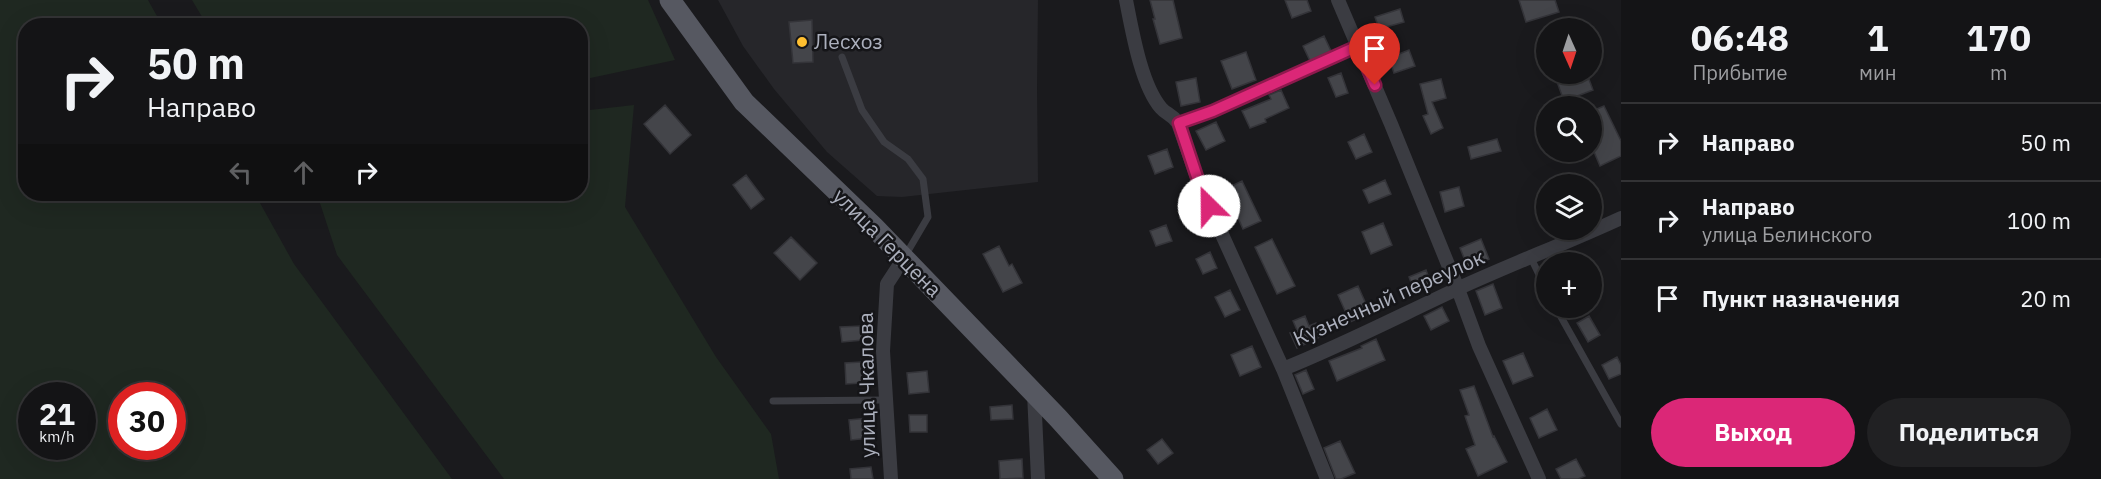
<!DOCTYPE html>
<html lang="ru">
<meta charset="utf-8">
<style>
body{margin:0;font-family:"IBM Plex Sans",sans-serif;background:#212123;color:#f1f3f6;height:100vh;display:flex;flex-direction:column;font-size:22px;white-space:nowrap}
*{box-sizing:border-box;margin:0}
p{font-size:20px;color:#9d9ea1}
.icon{flex:none;width:33px;height:33px;fill:none;stroke:currentColor;stroke-width:2;stroke-linecap:round;stroke-linejoin:round}
.map{position:relative;flex:1;overflow:hidden}
.panel{display:flex;flex-direction:column;background:#141416;width:480px}
.panel>*{flex:none}
.top-card{position:absolute;left:18px;top:18px;width:570px;height:183px;border-radius:24px;box-shadow:0 6px 24px #0002,0 0 0 2px #333335;background:#141416;color:#f1f3f6;overflow:hidden}
.needle{width:39px;rotate:177deg}
.controls{position:absolute;left:1536px;top:18px;display:grid;gap:12px}
.controls a{display:grid;place-items:center;width:66px;height:66px;border-radius:50%;background:#141416;box-shadow:0 6px 24px #0002,0 0 0 2px #333335;font-size:30px}
.speed{position:absolute;left:18px;top:382px;display:flex;gap:12px;font-size:30px;font-weight:700;text-align:center}
.speed>*{display:grid;place-content:center;width:78px;height:78px;border-radius:50%;background:#141416;box-shadow:0 6px 24px #0002,0 0 0 2px #333335;line-height:1}
.speed small{font-size:15px;font-weight:400}
.speed .limit{border:9px solid #d22;background:#fff;color:#111}
.pin{position:absolute;display:grid;place-items:center;width:51px;height:51px;color:#fff;margin:-62px -26px;border-radius:50% 50% 50% 0;rotate:-45deg;box-shadow:0 0 6px #0007}
.pin .icon{rotate:45deg}
.me{position:absolute;width:66px;margin:-33px;rotate:337deg;stroke-linejoin:round;filter:drop-shadow(0 0 4px #0008)}
.turn{display:flex;align-items:center;gap:21px;height:126px;padding:0 30px;font-size:27px}
.turn .icon{width:78px;height:78px;stroke-width:2.5}
.turn b{display:block;font-size:42px;line-height:51px}
.lanes{display:flex;align-items:center;height:57px;padding:0 30px;background:#0003;justify-content:center;gap:30px;direction:ltr}
.lanes .off{opacity:.35}
.eta{display:flex;justify-content:space-evenly;align-items:center;height:102px;text-align:center}
.eta b{font-size:36px;font-weight:700;line-height:42px}
.action{display:flex;gap:12px;margin-top:auto;padding:12px 30px}
.action a{flex:1;height:69px;border-radius:36px;background:#db2777;color:#fff;font-size:24px;font-weight:700;line-height:69px;text-align:center}
.action a+a{background:#212123;color:#f1f3f6}
ul{padding:0;list-style:none}
li{display:flex;align-items:center;gap:18px;height:78px;padding:0 30px;border-top:2px solid #333335}
li div{flex:1}
li b{display:block;font-size:22px}
li em{font-style:normal}
main{display:flex;flex:1;min-height:0}
.map>svg:first-child{display:block}
</style>
<main>
<div class="map">
<svg width="1621" height="479" viewBox="0 0 1621 479">
<rect width="100%" height="100%" fill="#1a1a1d"/>
<path fill="#26262a" d="M718,0H1038L1037,88L1038,182L902,197L877,196L827,152L774,89L743,46Z"/>
<path fill="#1f2821" fill-rule="evenodd" d="M0,0H148L162,25L26,26V194H255L294,264L452,479H0ZM32,396H82V447H32ZM122,396H172V447H122Z
M192,0H648L675,60L581,80L580,26L207,25Z
M634,105L625,207L716,357L771,434L779,479H504L337,255L317,194H580L581,111Z"/>
<path fill="#44454a" stroke="#343439" stroke-width="1.5" d="M1150,0H1173L1182,38L1160,44L1153,19H1155Z
M1285,0H1307L1311,11L1292,18Z
M1519,0H1555L1559,12L1526,22Z
M1400,9L1404,22L1379,29L1375,17Z
M812,20L813,62L793,63L789,22Z
M1324,36L1331,51L1310,61L1303,46Z
M1409,50L1415,66L1394,73L1389,58Z
M1246,52L1256,80L1232,89L1221,61Z
M1341,73L1348,93L1336,97L1328,78Z
M1572,74H1587L1593,90L1564,101L1556,79Z
M1196,78L1200,102L1181,106L1176,82Z
M1441,79L1446,98L1432,102L1443,128L1431,134L1423,116L1428,114L1420,84Z
M1281,90L1289,108L1265,119L1266,122L1250,128L1242,111L1271,99L1269,95Z
M665,105L691,135L670,154L644,124Z
M1604,106L1621,141V156L1600,166L1592,147L1600,142L1592,122V111Z
M1216,122L1225,141L1206,150L1196,131Z
M1364,134L1372,152L1356,159L1348,142Z
M1497,139L1501,151L1471,159L1468,147Z
M1167,149L1173,167L1155,174L1148,156Z
M746,175L764,199L751,209L733,185Z
M1385,180L1391,194L1369,203L1363,190Z
M1242,181L1261,221L1243,229L1225,189Z
M1459,187L1464,206L1445,212L1440,192Z
M1383,223L1392,245L1371,254L1362,232Z
M1166,225L1172,241L1156,246L1150,231Z
M791,237L817,263L800,280L774,253Z
M1272,239L1295,286L1277,294L1255,247Z
M1481,239L1489,259L1468,268L1460,248Z
M999,246L1009,266L1012,264L1022,283L1003,292L983,254Z
M1210,252L1217,268L1203,274L1196,259Z
M1426,270L1432,286L1415,293L1409,277Z
M1493,284L1502,308L1485,315L1476,291Z
M1358,286L1370,313L1350,322L1338,295Z
M1230,290L1240,310L1225,317L1215,297Z
M1442,307L1449,321L1431,330L1424,316Z
M1305,316L1309,326L1316,323L1322,336L1297,348L1290,333L1297,330L1293,321Z
M1589,316L1600,335L1588,342L1577,323Z
M862,326L863,340L842,342L840,327Z
M1376,339L1385,360L1337,381L1329,361L1362,348L1361,346Z
M1252,346L1261,367L1240,376L1231,355Z
M1523,353L1533,376L1513,384L1503,361Z
M1617,357L1621,365V374L1609,379L1602,365Z
M861,362L862,383L846,384L845,363Z
M1306,370L1314,389L1303,394L1295,375Z
M927,371L929,392L909,394L907,373Z
M1474,386L1493,437L1494,436L1507,462L1478,476L1466,449L1475,445L1465,416L1469,415L1460,390Z
M1012,405L1013,419L991,420L990,407Z
M1547,409L1557,430L1539,438L1530,418Z
M909,415H927V432H910Z
M868,418L870,438L851,440L849,420Z
M1162,439L1173,453L1158,464L1147,450Z
M1340,441L1355,473L1341,479H1336L1324,448Z
M1022,459L1023,478L1000,479L999,461Z
M1576,459L1585,476L1578,479H1561L1556,469Z
M871,467L873,479H851L850,469Z"/>
<g fill="none" stroke-linecap="round" stroke-linejoin="round">
<path stroke="#3b3c42" stroke-width="7" d="M842,57L862,110L884,142L908,159L923,179L928,217L905,256
M1178,123L1213,111L1358,46
M1531,258L1546,289
M1556,308L1621,424
M773,401L885,400"/>
<path stroke="#3b3c42" stroke-width="14" d="M1126,0C1132,30 1141,85 1161,108C1167,115 1171,113 1178,123L1200,186L1283,369L1327,479
M1338,0L1391,124L1458,289L1479,346L1539,479
M1283,369C1343,345 1399,316 1457,289C1511,264 1567,243 1621,218
M1034,393L1038,479
M891,479L883,351L887,284L904,258"/>
<path stroke="#565861" stroke-width="21" d="M670,0L744,102L874,227L1058,418L1113,479"/>
</g>
<g fill="none" stroke-linecap="round" stroke-linejoin="round">
<g stroke="#8e194d" stroke-width="15">
<path id="route" d="M1209,206L1200,186L1179,123L1213,111L1358,46L1375,85"/>
</g>
<use href="#route" stroke="#db2777" stroke-width="10"/>
</g>
<circle fill="#ffbf30" stroke="#151518" stroke-width="2" cx="802" cy="42" r="6"/>
<g text-anchor="middle" stroke-width="5" stroke-linejoin="round" paint-order="stroke">
<g font-size="21" fill="#acb0bd" stroke="#151518" text-anchor="start">
<text x="814" y="49">Лесхоз</text>
</g>
<g font-size="21" fill="#acb0bd" stroke="#151518">
<text transform="translate(887 243) rotate(45)" y="7">улица Герцена</text>
<text transform="translate(1389 298) rotate(-24)" y="7">Кузнечный переулок</text>
<text transform="translate(867 385) rotate(-91)" y="7">улица Чкалова</text>
</g>
</g>
</svg>
<div class="controls">
<a><svg class="needle" viewBox="-14 -14 28 28"><path d="M0-13l5 13h-10z" fill="#e53935"/><path d="M0 13l5-13h-10z" fill="#9d9ea1"/></svg></a>
<a><svg class="icon" aria-label="search" viewBox="0 0 24 24"><circle cx="10" cy="10" r="6"/><path d="M15 15l6 6"/></svg></a>
<a><svg class="icon" aria-label="layers" viewBox="0 0 24 24"><path d="M12 4l9 5-9 5-9-5zM3 14l9 5 9-5"/></svg></a>
<a>+</a>
</div>
<div class="speed"><div>21<small>km/h</small></div><div class="limit">30</div></div>
<div class="pin" style="left:1375px;top:85px;background:#d93025"><svg class="icon" aria-label="arrive" viewBox="0 0 24 24"><path d="M6 21V4h12l-3 4 3 4H6"/></svg></div>
<svg class="me" style="left:1209px;top:206px" viewBox="-20 -20 40 40"><circle r="19" fill="#fff"/><path d="M0-13L10 11 0 6-10 11z" fill="#db2777"/></svg>
<div class="top-card">
<div class="turn"><svg class="icon" aria-label="right" viewBox="0 0 24 24"><path d="M7 20v-9h11M14 6l5 5-5 5"/></svg><div><b>50 m</b>Направо</div></div>
<div class="lanes"><svg class="icon off" aria-label="left" viewBox="0 0 24 24"><path d="M17 20v-9H6M10 6l-5 5 5 5"/></svg><svg class="icon off" aria-label="ahead" viewBox="0 0 24 24"><path d="M12 20V5M6 11l6-6 6 6"/></svg><svg class="icon" aria-label="right" viewBox="0 0 24 24"><path d="M7 20v-9h11M14 6l5 5-5 5"/></svg></div>
</div>
</div>
<section class="panel">
<div class="eta">
<div><b>06:48</b><p>Прибытие</p></div>
<div><b>1</b><p>мин</p></div>
<div><b>170</b><p>m</p></div>
</div>
<ul>
<li><svg class="icon" aria-label="right" viewBox="0 0 24 24"><path d="M7 20v-9h11M14 6l5 5-5 5"/></svg><div><b>Направо</b></div><em>50 m</em></li>
<li><svg class="icon" aria-label="right" viewBox="0 0 24 24"><path d="M7 20v-9h11M14 6l5 5-5 5"/></svg><div><b>Направо</b><p>улица Белинского</p></div><em>100 m</em></li>
<li><svg class="icon" aria-label="arrive" viewBox="0 0 24 24"><path d="M6 21V4h12l-3 4 3 4H6"/></svg><div><b>Пункт назначения</b></div><em>20 m</em></li>
</ul>
<div class="action"><a>Выход</a><a>Поделиться</a></div>
</section>
</main>
